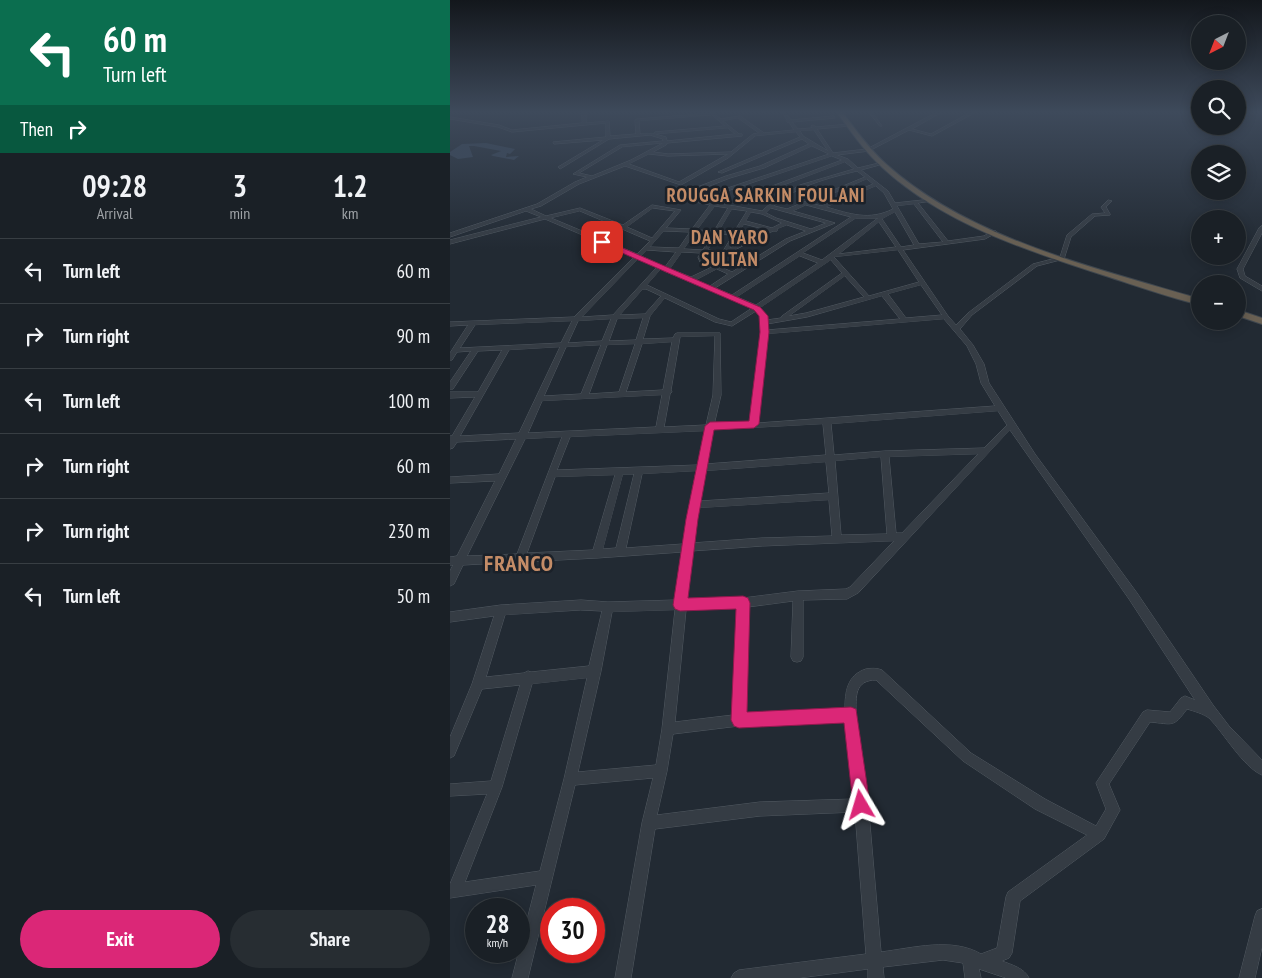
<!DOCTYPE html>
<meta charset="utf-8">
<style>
body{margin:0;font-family:"PT Sans Narrow",sans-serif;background:#272d32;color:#f1f3f6;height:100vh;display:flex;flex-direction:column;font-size:19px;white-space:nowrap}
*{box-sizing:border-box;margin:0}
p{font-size:16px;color:#9fa3a7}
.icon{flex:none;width:28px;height:28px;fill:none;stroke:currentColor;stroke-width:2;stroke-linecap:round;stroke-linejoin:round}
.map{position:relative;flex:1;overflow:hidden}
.sheet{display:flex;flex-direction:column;background:#1a2026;width:450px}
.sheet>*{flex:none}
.banner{background:#0b6e4f;color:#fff;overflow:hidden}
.needle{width:32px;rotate:222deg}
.fabs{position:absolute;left:741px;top:15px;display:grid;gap:10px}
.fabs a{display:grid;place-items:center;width:55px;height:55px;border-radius:50%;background:#1a2026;box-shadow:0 2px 12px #0003,0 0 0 1px #383e43;font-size:25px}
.speed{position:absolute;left:15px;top:898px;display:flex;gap:10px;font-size:25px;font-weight:700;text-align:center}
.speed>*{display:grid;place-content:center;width:65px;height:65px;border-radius:50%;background:#1a2026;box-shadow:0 2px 12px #0003,0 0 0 1px #383e43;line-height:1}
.speed small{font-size:12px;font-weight:400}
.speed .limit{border:8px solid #d22;background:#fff;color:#111}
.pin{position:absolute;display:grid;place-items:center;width:42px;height:42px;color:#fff;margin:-21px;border-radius:10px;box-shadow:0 2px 8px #0006}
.me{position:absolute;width:55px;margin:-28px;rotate:353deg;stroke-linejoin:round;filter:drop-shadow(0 0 4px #0008)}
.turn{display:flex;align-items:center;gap:18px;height:105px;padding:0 20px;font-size:22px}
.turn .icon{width:65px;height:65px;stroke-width:2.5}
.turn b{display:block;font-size:35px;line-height:42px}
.then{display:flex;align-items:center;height:48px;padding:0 20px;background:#0003;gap:10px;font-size:19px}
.eta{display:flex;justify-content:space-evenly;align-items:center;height:85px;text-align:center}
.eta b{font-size:30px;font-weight:700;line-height:35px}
.primary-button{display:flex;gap:10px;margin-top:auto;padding:10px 20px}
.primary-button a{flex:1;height:58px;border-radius:30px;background:#db2777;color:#fff;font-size:20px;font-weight:700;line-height:58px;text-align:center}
.primary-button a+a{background:#272d32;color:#f1f3f6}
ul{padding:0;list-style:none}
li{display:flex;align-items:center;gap:15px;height:65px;padding:0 20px;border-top:1px solid #383e43}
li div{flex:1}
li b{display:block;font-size:19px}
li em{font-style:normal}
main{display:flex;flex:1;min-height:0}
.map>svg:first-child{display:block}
</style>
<main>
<section class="sheet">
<div class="banner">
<div class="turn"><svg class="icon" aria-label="left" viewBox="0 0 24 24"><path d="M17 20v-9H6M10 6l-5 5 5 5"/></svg><div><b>60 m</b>Turn left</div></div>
<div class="then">Then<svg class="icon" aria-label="right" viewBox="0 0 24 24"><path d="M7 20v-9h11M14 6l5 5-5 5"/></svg></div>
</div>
<div class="eta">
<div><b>09:28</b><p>Arrival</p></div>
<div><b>3</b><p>min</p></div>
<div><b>1.2</b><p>km</p></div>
</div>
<ul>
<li><svg class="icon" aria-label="left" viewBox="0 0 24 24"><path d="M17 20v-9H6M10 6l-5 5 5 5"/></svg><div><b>Turn left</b></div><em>60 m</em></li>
<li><svg class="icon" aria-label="right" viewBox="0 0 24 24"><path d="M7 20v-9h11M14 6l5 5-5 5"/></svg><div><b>Turn right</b></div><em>90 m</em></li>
<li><svg class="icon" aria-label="left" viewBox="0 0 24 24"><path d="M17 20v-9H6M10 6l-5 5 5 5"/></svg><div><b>Turn left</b></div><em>100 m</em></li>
<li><svg class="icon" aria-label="right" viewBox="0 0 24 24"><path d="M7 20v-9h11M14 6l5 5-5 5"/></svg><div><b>Turn right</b></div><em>60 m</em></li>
<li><svg class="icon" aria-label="right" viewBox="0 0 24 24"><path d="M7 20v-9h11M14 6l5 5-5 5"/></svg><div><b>Turn right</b></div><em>230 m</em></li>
<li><svg class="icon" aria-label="left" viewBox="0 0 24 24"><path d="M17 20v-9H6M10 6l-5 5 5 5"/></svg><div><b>Turn left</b></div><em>50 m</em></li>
</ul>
<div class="primary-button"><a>Exit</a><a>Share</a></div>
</section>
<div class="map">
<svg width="812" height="978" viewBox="0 0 812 978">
<rect width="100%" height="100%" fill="#222a33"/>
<path fill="#39485b" d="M36,143L65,149L60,154L57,153L56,157L69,156L64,160L43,156L41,155L51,151L24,146H19L23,157L8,159L0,155V152L12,144Z"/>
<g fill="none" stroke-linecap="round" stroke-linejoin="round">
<g stroke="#525a62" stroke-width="1">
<path id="minor" d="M132,112H136V123L159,121L160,136L186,134L185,120L187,119L263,113L271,119L290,116L314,133L344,130L339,122H337V120L332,112H335L341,120L384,116L385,118L342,122L348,129L362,128L361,126L363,125L366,127L400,124L399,126L367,129L383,153L417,149L487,112H492L462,129L481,134L521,112H526L482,136L459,130L419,151L387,155L398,159L408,168L433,162V164L411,170L438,191L445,203L482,199V201L468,203L498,241L534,236L542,231H546V233L535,239L453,250L498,316L506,325L518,313L583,264L610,257L617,235L642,214L655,213L651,207L658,200L662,201L656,207L660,214V215L645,216L621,237L614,259L587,266L522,315L510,329L523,345L534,364L539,383L585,454L687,593L763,705L779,726L812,760V775C793,767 774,733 759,718C754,714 744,711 737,709C723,728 723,724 700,722L659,784L670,810L654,839L570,901L562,953L559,958L552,961C562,965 574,968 579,978H556L529,969L531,978H515L513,963L493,960L433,967L434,978H418V969L349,978H281L284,973L289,970L416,954L405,812L310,816L205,829L181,978H165L192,823L203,778L125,785L78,978H62L86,885L0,898V884L37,794L0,796V784L41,781L70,685L32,689L4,756L0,758V737L22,684L44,616L0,622V612L51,605L131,600L158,602L226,600L232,552L147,558L13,565L4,584L0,586V571L3,565H0V557L7,556L45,481L0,483V477L49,474L66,439L7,442L3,448L0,449V436H2L25,397L0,398V392H28L52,350L28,351L3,389H0V382L21,351L7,352L2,360H0V353L18,325L0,326V322L124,317L184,257L95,219L0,244V240L91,217L76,211L0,237V233L87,204L125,182L137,177L123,174L170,145L213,141V139L200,135L159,139L110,169L108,167L153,140L104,144L103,142L156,137V123L62,132L48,127L0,119V117L49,125L62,130L132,123ZM262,115L275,126L205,132L204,134H190L189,121ZM288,118L309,133L303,134L281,152L218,154L203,152L216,145L217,143L292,136V134H289L273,121ZM278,128L285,134L217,141L216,137L205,134ZM364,130L378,151L353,136L350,131ZM346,132L350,137L268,172L272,173L352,139L359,144L310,166L276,176L224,196V198H226L260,205L242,229L216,228L231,210L202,205L173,225L130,208L96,216L81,209L91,206L129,184L175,166L231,185L278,158L305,136ZM213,143L181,160L142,176L129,173L172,147ZM362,146L379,154L245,199L231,197L280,178L314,168ZM199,154L218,156L278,154L229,182L179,164ZM382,156L392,160L298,195V197L321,203L312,211L251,200ZM395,162L404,169L350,185L324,201L305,196ZM407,171L415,177L337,209L324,206C346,186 378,178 407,171ZM417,179L423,184L371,206L361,203ZM426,186L434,193L443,209C419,221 401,214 376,207ZM464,204L493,242L469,244L447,206ZM356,205L401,217L282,295L265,288L340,241L385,223L343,211ZM265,206L278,208L264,231L247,230ZM203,208L225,211L202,238L177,227ZM321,208L376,223L361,229L326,218L316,213ZM282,209L297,211L284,232L269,231ZM130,211L200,241L187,254L101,218ZM301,212L312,214L332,223L322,228L296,221ZM445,212L464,245L451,247L432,219ZM406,218H428L372,260L353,253ZM429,222L446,247L389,254ZM294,224L318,230L280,248ZM337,225L356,231L336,239L282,272L260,262L323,231H327V229ZM214,231L240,232L229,248L200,247ZM245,233L262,234L253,250L234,249ZM267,234L283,235L273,251L258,250ZM197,250L226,252L215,267L191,256ZM448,250L469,282L419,296L384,257ZM232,252L251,253L248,257L250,262L262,267L241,277L220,269ZM256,253L268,254L256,260L254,257ZM350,256L368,263L306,305L287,297ZM188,259L207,267L163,315L132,317ZM381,260L392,273L332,316L331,318L317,320V316L310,308ZM211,269L214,271L302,308L281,322L269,319L197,285ZM267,269L278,274L260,286L246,280ZM395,276L414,297L356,313L339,316ZM471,285L492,315L456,318L438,294ZM193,289H196L211,296L195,314L170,315ZM432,296L450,319L317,330V324L357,317ZM215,298L265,322L282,326L306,311L311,316V332L300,423L264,425L271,395L270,333H227L225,334L223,338L193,339L200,316ZM193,318L186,340L159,341L167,319ZM161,319L152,341L118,343L128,321ZM494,319L517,346L526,364L531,383L545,406L308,423L317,334ZM122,321L111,343L10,348L25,325ZM265,336L263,395L256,425L214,427L220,394L222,392L221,390L230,337ZM222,342L213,390L176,392L192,344ZM185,344L169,392L139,394L157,345ZM151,345L131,394L94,396L116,347ZM110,347L69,433L10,436L59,350ZM212,395L206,427L78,433L92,401ZM548,411L557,425L534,448L435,451L384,455L381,424ZM373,424L376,455L256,464L263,430ZM560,430L679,599L745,700L735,696L731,698L720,712L697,710L693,712L646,783L656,809L646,826L595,799L521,753L432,670C427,668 421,668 416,669C397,675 395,692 395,709L295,714L298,607L343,601L341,657L343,661L347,662L351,661L353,657V600L397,599L408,593ZM255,431L248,465L107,470L120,437ZM112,437L67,554L17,556L75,439ZM528,454L452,533H446L439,457ZM431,457L437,534L391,535L385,461ZM376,462L379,493L250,501L255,471ZM246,471L233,544L176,548L192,474ZM173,474H184L166,548L153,549ZM165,475L143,550L77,553L105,477ZM379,500L382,536L312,538L242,543L248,508ZM444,541L400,587L396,589L348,591L293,598L237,600L241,551L312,546ZM288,608L283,715L225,722L236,610ZM131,610L152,611L139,666L81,672L78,671L74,673L36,677L55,615ZM225,610L212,729L206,765L128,772L151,671L162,612ZM137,678L114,779L90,871L15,882L52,787L82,684ZM426,680L513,761L585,809L637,835L558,892L556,897L547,948L531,954C502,937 463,948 431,952L420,825L406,714C406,697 404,680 426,680ZM395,721L404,799L310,802L207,815L217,771L223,734L289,726Z
M419,112H422L432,126H430Z
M812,226V233L793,269L795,276L812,286V291L790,278L787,269L809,228Z
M812,909V947L805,978H789L805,916L807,911Z"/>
</g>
<g stroke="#3f474f" stroke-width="2">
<path id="highway" d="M387,112H392C406,130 419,149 436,164C519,239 646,268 750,299V305C718,297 687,286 656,276C578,251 494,224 433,168C415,152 401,132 387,112Z
M788,310L812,318V324L788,316Z"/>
</g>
<use href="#minor" fill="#353c44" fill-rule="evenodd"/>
<use href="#highway" fill="#696053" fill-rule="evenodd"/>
</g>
<linearGradient id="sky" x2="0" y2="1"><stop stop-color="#13171c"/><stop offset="0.45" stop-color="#3e4a5b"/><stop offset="1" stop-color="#3e4a5b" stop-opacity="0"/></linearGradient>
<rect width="812" height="249" fill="url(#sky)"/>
<path fill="#db2777" stroke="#8e194d" d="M149,240H154L310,307L318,316L319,332L309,424L304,428L264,430L248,519L238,598L293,596L298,598L300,603L297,712L401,707L406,709L420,805L417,811L411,814L405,811L403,805L394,723L289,728L284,726L281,720L286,609L230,611L225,609L223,605L236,519L255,426L260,422L299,421L310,332L309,316L304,310L149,243Z"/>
<g text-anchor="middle" stroke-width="5" stroke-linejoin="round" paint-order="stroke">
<g font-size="19" font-weight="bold" letter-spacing="1" fill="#c48c67" stroke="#1b2129">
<text x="316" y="202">ROUGGA SARKIN FOULANI</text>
<text x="280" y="244">DAN YARO<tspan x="280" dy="22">SULTAN</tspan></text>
</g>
<g font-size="22" font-weight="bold" letter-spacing="1" fill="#c48c67" stroke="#1b2129">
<text x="69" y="571">FRANCO</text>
</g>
</g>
</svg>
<div class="fabs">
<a><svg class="needle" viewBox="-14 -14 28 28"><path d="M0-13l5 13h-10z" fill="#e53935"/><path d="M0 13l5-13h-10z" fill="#9fa3a7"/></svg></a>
<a><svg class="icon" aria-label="search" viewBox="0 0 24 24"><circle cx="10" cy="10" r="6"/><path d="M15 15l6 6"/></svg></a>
<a><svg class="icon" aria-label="layers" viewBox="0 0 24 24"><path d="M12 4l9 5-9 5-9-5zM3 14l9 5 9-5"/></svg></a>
<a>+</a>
<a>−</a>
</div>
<div class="speed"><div>28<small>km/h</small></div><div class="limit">30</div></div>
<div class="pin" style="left:152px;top:242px;background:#d93025"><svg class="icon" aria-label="arrive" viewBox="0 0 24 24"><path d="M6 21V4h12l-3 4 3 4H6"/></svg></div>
<svg class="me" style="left:411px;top:805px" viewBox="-20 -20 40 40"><path d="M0-17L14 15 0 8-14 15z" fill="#db2777" stroke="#fff" stroke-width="4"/></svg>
</div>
</main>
